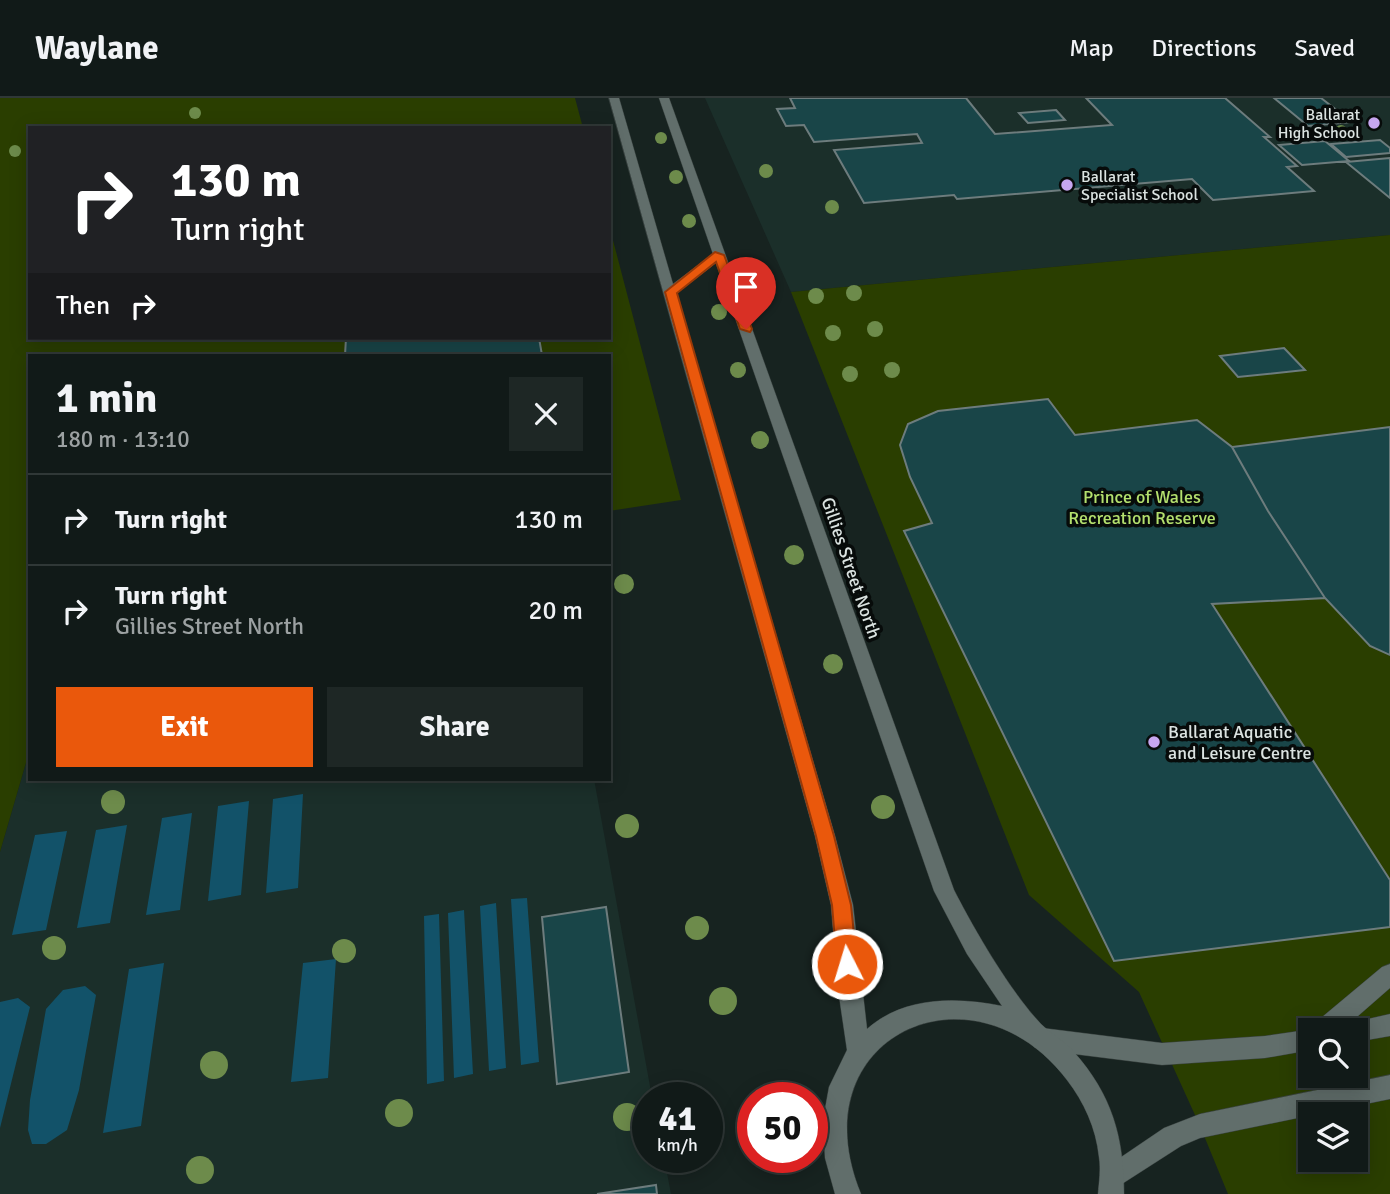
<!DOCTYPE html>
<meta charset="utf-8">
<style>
body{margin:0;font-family:Signika,sans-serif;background:#1e2725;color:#f1f3f6;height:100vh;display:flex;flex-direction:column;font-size:26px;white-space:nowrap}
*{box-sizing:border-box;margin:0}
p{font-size:23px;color:#9ca1a2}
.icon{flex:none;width:38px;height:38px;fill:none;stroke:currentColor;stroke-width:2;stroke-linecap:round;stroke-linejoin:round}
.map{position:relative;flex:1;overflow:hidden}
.sheet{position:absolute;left:28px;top:256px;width:583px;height:427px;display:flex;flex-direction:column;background:#111a18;border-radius:0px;box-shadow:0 4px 18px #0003,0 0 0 2px #303837}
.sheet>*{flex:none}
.top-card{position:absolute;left:28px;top:28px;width:583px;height:214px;border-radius:0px;box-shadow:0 4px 18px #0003,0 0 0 2px #303837;background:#202124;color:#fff;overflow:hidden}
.buttons{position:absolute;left:1298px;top:920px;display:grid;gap:14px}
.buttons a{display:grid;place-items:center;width:70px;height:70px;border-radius:0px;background:#111a18;box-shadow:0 4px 18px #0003,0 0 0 2px #303837;font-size:35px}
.speed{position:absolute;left:632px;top:984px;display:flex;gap:14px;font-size:35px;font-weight:700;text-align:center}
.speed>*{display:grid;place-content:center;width:91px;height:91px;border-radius:50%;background:#111a18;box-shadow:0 4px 18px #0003,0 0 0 2px #303837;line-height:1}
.speed small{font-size:18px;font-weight:400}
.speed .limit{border:10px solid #d22;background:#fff;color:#111}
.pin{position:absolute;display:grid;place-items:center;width:60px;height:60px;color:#fff;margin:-72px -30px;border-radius:50% 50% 50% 0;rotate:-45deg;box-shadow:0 0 7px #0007}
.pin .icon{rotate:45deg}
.me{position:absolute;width:77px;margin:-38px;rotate:355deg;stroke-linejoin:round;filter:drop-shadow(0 0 5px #0008)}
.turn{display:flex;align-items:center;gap:24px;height:147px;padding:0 28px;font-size:32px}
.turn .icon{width:91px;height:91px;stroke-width:2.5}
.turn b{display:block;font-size:49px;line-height:60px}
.then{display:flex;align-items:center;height:66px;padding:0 28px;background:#0003;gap:14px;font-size:26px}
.round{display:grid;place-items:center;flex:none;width:74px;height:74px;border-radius:0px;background:#1e2725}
.overview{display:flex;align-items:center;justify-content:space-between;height:119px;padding:0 28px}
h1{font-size:42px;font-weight:700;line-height:52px}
.primary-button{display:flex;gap:14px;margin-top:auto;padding:14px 28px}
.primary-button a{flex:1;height:80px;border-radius:0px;background:#ea580c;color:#fff;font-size:28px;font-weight:700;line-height:80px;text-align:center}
.primary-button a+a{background:#1e2725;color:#f1f3f6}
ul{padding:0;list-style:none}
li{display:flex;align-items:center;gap:21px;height:91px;padding:0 28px;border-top:2px solid #303837}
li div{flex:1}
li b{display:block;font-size:26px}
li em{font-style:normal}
header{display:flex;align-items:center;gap:42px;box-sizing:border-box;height:98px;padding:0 35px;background:#111a18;border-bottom:2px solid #303837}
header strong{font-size:33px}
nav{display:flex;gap:38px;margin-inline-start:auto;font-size:24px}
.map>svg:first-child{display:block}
</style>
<header>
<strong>Waylane</strong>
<nav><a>Map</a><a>Directions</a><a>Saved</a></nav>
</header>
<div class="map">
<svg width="1390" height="1096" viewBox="0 0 1390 1096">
<rect width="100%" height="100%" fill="#172320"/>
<path fill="#1b2f2a" d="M705,0H1390V137L791,194Z
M30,651V681H594L652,999H648V1059H664L671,1096H0V754Z"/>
<path fill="#2a3e00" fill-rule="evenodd" d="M0,0H575L583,30H30V240H609V127L681,402L609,413V257H30V651L0,754Z
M1390,137V1096H1228L1200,1028L1139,894L1029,797L791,194ZM1311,933H1356V978H1311ZM1311,1017H1356V1062H1311Z"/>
<path fill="#125269" d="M303,696L298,790L266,795L273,701Z
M249,703L241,797L208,803L218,708Z
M192,715L180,812L146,817L162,720Z
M127,727L110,825L77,830L96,732Z
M67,733L46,832L12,837L35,737Z
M527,800L539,964L521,967L511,801Z
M496,805L506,970L489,973L480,808Z
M464,812L473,976L454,980L448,815Z
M439,816L444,983L427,986L424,818Z
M336,861L328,980L291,984L303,865Z
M164,865L141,1028L103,1035L129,871Z
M85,888L96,897L79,992L67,1032L46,1046H32L28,1032L30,1002L46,911L63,892Z
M18,900L30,909L0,1030V904Z"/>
<path fill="#194548" stroke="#6d7c7d" stroke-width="2" d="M790,0H966L995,36L1112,27L1086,0H1225L1270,39H1264L1297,68L1287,69L1314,93L1213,102L1192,81L957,101L954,97L864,105L834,52L922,45L917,36L814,44L804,27L786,28L777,11L795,10Z
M1274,0H1321L1352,24L1308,28Z
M1056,12L1065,22L1028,25L1019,15Z
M1380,42L1390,50V55L1346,59L1331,46Z
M1325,43L1349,63L1302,67L1279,47Z
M1390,60V100L1346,64Z
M346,240H539L542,257H345Z
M1284,250L1305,272L1238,279L1220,258Z
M1048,301L1075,337L1197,322L1232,349L1268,413L1325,500L1212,506L1390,782V829L1114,863L904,433L932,425L910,379L900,347L908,326L938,313Z
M1390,329V557L1370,548L1325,500L1268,413L1232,349Z
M606,809L629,974L557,986L542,819Z
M656,1087L657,1096H597Z"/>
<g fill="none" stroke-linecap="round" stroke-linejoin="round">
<g stroke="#37403e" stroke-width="1">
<path id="lane" d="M1390,866V890L1350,925L1390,916V938L1356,944V933H1345L1347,927L1340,933H1311V952L1265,960L1162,967L1042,952L1034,949L1031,941L1034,933L1042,930L1162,945L1265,938L1313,931L1315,925L1382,869Z
M1390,977V1001L1200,1040L1181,1048L1114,1091L1105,1088L1102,1079L1105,1070L1164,1030L1200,1016Z"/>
</g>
<g stroke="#37403e" stroke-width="1">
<path id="secondary" d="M609,0H619L673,186L713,156L659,0H669L954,792C975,833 1010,893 1041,926C1051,936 1065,943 1074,954C1112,997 1124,1039 1124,1096H1098C1099,1084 1101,1071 1099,1059C1096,1030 1084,1004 1067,982C973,858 796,938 861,1096H835L825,1060L823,1022L829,989L847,952L838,891L831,807L815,738ZM716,165L934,793L967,856L1002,908C957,899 904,898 867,931L853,807L835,738L676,196Z"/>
</g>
<use href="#lane" fill="#616e6b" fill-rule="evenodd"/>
<use href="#secondary" fill="#616e6b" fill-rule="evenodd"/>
</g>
<g fill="#6d8b4b">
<circle cx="195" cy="15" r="6"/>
<circle cx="1341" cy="33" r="6"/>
<circle cx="661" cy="40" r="6"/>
<circle cx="15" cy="53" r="6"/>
<circle cx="766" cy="73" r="7"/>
<circle cx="676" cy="79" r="7"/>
<circle cx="832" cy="109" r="7"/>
<circle cx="689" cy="123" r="7"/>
<circle cx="854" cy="195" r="8"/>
<circle cx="816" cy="198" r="8"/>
<circle cx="719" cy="214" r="8"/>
<circle cx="875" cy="231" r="8"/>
<circle cx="833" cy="235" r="8"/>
<circle cx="738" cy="272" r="8"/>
<circle cx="892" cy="272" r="8"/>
<circle cx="850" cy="276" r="8"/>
<circle cx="760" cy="342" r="9"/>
<circle cx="794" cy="457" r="10"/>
<circle cx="624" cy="486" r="10"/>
<circle cx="833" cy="566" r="10"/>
<circle cx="113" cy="704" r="12"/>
<circle cx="883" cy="709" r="12"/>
<circle cx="627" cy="728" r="12"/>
<circle cx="697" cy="830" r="12"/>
<circle cx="54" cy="850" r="12"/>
<circle cx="344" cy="853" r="12"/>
<circle cx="723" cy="903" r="14"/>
<circle cx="214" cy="967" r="14"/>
<circle cx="399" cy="1015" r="14"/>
<circle cx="627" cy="1019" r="14"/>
<circle cx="200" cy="1072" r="14"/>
</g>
<path fill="#ea580c" stroke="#983908" stroke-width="2" d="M715,154L724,157L752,231L750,234L740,231L716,164L677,195L834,738L851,807L857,866L854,873L847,875L840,873L837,866L832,807L816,738L665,194Z"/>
<g fill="#c6a6f0" stroke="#070b0a" stroke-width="2.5">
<circle cx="1374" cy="25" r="7"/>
<circle cx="1067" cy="87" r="7"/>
<circle cx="1154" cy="644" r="7"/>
</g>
<g text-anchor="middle" stroke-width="7" stroke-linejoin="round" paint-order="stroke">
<g font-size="16" fill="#dbe3e1" stroke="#070b0a" text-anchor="end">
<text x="1360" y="22">Ballarat<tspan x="1360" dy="18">High School</tspan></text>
<text x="1081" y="84" text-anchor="start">Ballarat<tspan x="1081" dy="18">Specialist School</tspan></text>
</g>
<g font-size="18" fill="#b4e06e" stroke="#070b0a">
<text x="1142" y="405">Prince of Wales<tspan x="1142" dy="21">Recreation Reserve</tspan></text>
</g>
<g font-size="18" fill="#dbe3e1" stroke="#070b0a">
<text transform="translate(851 470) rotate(71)" y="6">Gillies Street North</text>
</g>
<g font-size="18" fill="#dbe3e1" stroke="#070b0a" text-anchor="start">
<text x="1168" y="640">Ballarat Aquatic<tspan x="1168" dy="21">and Leisure Centre</tspan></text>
</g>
</g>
</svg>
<div class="buttons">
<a><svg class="icon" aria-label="search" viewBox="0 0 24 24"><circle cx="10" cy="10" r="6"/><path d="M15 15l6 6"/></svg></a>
<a><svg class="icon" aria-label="layers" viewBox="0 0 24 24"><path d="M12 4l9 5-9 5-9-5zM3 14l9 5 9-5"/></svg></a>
</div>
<div class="speed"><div>41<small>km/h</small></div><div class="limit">50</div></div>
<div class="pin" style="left:746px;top:231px;background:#d93025"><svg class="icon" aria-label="arrive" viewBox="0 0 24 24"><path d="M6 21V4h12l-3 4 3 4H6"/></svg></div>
<svg class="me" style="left:847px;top:866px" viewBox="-20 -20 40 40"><circle r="17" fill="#ea580c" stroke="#fff" stroke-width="3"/><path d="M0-11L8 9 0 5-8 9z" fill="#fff"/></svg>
<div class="top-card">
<div class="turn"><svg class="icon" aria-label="right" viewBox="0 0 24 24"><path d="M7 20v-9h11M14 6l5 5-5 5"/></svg><div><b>130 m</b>Turn right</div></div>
<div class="then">Then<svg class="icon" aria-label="right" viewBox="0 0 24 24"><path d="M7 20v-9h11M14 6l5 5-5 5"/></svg></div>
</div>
<section class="sheet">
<div class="overview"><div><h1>1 min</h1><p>180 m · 13:10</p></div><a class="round"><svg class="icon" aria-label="close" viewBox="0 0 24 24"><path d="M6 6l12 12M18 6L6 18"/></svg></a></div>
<ul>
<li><svg class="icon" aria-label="right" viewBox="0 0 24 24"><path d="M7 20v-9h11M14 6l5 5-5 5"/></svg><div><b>Turn right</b></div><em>130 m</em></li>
<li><svg class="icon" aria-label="right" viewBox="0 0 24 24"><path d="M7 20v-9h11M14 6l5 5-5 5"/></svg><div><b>Turn right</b><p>Gillies Street North</p></div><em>20 m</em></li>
</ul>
<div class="primary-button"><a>Exit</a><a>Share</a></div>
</section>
</div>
